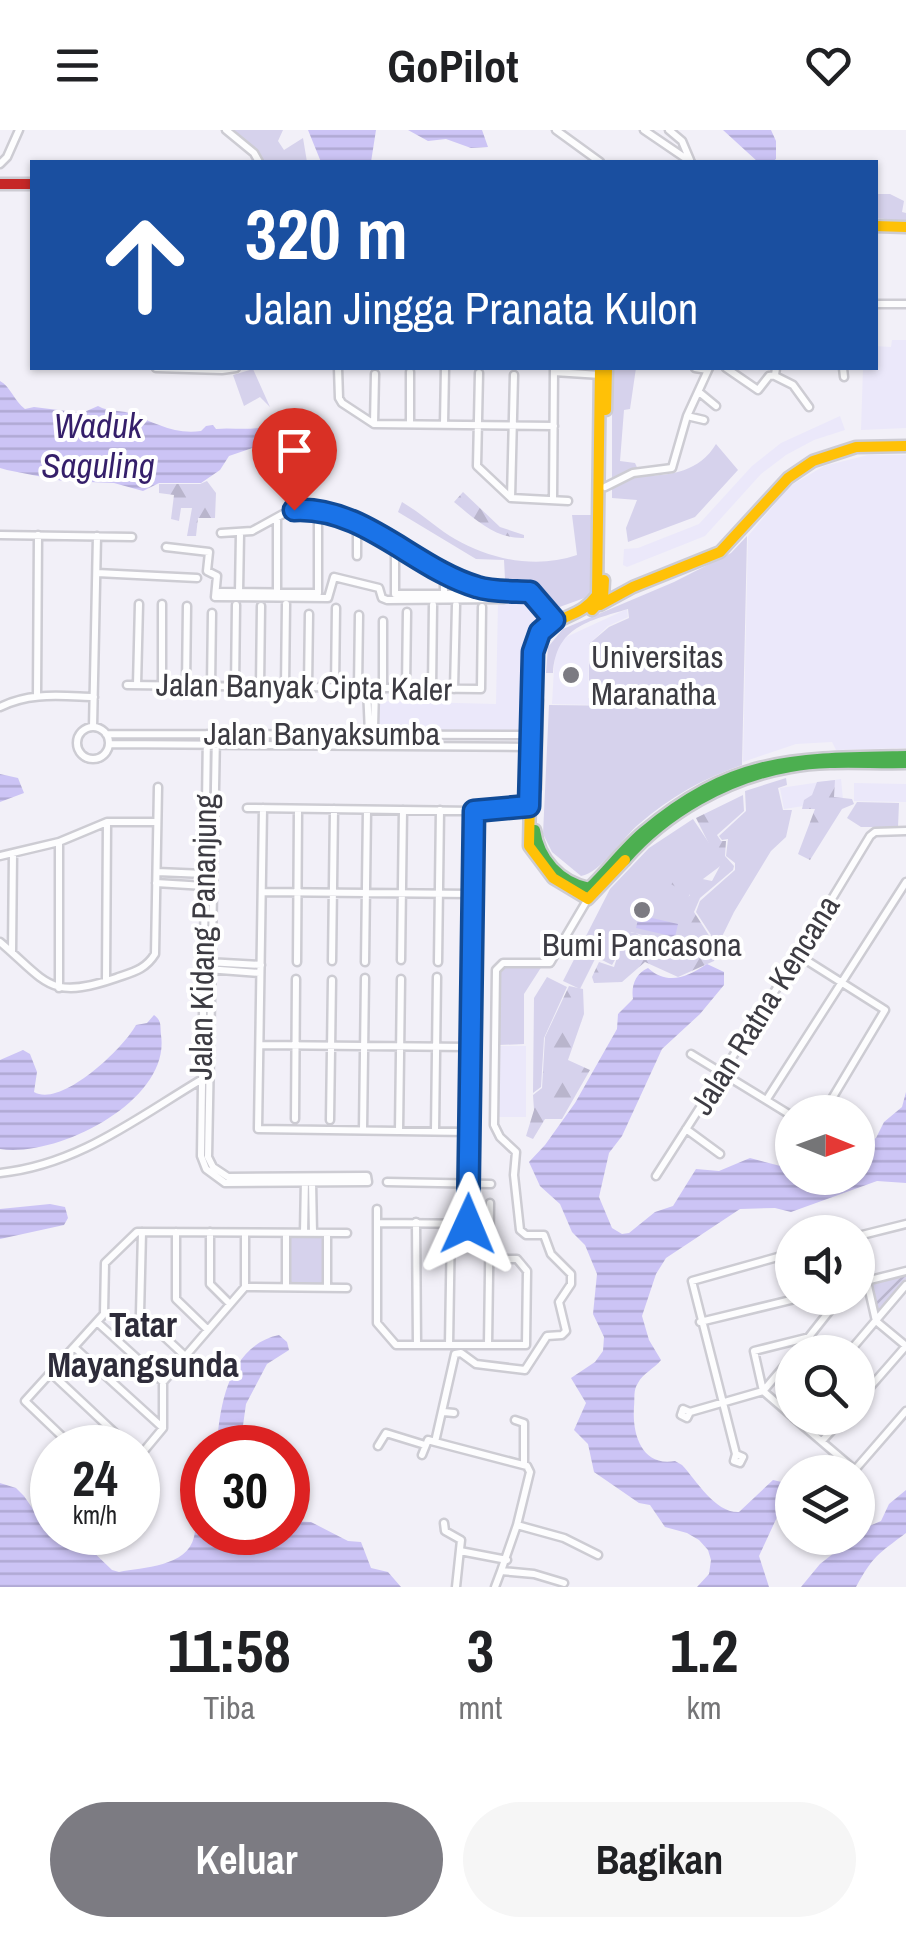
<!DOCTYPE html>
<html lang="id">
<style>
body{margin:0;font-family:"Archivo Narrow",sans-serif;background:#f6f6f6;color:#202124;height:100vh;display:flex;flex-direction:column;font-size:38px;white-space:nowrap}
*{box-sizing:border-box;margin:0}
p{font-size:32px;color:#757577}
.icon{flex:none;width:55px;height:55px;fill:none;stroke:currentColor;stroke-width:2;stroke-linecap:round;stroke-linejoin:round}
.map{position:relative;height:1457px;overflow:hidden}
.details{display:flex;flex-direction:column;background:#fff;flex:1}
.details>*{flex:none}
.top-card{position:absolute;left:30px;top:30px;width:848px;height:210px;border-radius:0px;box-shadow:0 2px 8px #0004;background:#1a4fa0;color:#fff;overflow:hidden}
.needle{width:65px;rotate:91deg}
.buttons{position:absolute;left:775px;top:965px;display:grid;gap:20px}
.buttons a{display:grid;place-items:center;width:100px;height:100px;border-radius:50%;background:#fff;box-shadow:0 2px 8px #0004;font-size:50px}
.speed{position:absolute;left:30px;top:1295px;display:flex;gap:20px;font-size:50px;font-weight:700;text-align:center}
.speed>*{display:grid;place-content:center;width:130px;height:130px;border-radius:50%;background:#fff;box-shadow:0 2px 8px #0004;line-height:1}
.speed small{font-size:25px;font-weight:400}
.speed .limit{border:15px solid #d22;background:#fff;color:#111}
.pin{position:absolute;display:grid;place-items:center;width:85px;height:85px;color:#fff;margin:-102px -42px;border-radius:50% 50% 50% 0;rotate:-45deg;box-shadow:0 0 10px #0007}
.pin .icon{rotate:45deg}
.me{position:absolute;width:110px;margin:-55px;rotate:1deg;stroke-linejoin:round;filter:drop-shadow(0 0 8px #0008)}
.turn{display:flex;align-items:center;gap:35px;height:210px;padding:0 50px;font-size:45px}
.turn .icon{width:130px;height:130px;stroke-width:2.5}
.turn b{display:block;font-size:70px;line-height:85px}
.eta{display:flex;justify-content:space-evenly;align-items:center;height:170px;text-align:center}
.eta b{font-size:60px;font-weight:800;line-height:70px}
.action{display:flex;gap:20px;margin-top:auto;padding:20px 50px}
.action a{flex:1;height:115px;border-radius:60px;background:#7c7b82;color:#fff;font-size:40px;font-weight:800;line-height:115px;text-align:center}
.action a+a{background:#f6f6f6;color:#202124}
header{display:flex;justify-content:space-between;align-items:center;height:130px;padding:0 50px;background:#fff;font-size:45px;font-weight:800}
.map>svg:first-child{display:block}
</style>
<header><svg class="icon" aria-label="menu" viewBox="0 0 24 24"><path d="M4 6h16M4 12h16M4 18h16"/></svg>GoPilot<svg class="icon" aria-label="heart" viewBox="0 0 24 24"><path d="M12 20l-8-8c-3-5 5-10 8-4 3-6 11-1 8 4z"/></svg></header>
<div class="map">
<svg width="906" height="1457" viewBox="0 0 906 1457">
<defs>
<pattern id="forest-firs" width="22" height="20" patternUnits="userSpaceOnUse" patternTransform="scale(2.5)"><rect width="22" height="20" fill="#d6d2ec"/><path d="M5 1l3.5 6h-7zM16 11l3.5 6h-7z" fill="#b9b5cc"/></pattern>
<pattern id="garden-furrows" width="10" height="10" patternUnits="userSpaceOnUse" patternTransform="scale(2.5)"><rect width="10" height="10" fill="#d6d2ec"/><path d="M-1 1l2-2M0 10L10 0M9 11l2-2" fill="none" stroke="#b9b5cc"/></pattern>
<pattern id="water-rules" width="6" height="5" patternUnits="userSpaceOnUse" patternTransform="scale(2.5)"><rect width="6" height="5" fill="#ccc4f5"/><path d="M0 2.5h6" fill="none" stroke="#b0a9d3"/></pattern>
</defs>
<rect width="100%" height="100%" fill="#f2f0f8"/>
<path fill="#ebe8fa" d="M892,210H906V298L861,300L863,238H875V216L891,217Z
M840,286L845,300L814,310L786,325L761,344L705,406L627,437L623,435L624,419L638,418L699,394L752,336L781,313Z
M868,325H906V618L836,620L832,612L796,614L743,632L748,406L790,356L824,336Z
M498,471L531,472L545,490L528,519V603L376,602L377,571L496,574Z
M627,479L628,487L608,496L589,514L588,568L595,570V575L552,574L555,521L564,508Z
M841,649L843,670L784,679L780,658Z
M854,653L906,654V672L854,671Z
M499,916H526V987H498Z"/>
<path fill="#d6d2ec" d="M228,0H283L278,11L284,20L303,8L307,32H265Z
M876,64H890L904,71L902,82L906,83V91L875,88Z
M612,238H636L630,279L624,280L620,331L635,333L641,346C671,346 700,341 716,314L738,340L695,387L628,412L626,398L637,370L612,368Z
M253,239L270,277L260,267L244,276L233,245Z
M402,372C421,383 436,398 455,409C491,430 537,439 577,425L572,385H592L590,466L554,479L527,454L505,449L504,430L476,429L398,382Z
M747,406L742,635C704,648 670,667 639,694C622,708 602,742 581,746L552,722L543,704L549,575L631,576L597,574L596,569L589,568V514L609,497L629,488L628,479C588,491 556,497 553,543H546L548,517L563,499L674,452L731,423Z
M786,648L787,655L778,658L783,680H792L786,707L771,721L734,782L713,825L711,805L696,782L700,771L735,740V733L726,726L728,709L722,710L719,706L746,681L745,661Z
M857,672L899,673L898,697H861L847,688Z
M693,689L723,734L691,758L677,814L631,802L612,835L596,827L580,859L563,851L610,759L649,718Z
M507,835L542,836L524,864V914L499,915V843Z
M547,847L567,857L544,908L541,957L533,963L534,868Z
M288,1106H324L325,1155L289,1156Z"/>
<path fill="url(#forest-firs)" d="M207,351L216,363L215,388H198L196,406H187L192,378H181L179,391L171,389L174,365L159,363V354H200Z
M463,362L500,397L524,405V408C495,409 475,389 454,372Z
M835,650L834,667L852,669L854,674L842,679L810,730L798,724L815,679H802L804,670L812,665L817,652Z
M743,665L744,681L717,705L721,711H726L725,726L734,736L733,740L700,768L694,782L710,807L711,819L716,826L714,831L678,847L645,832L622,852L594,853L592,847L599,832L614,837L622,812L610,800L613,779L617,781L619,801L636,803L646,810L656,807L674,813L683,773L690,765L669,753L667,734L683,745L712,751L720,736L696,688Z
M569,856L583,859L584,884L568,930L590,940L562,989H545L533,1009L526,1006L534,980L533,965L542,958L545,907Z"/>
<path fill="url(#garden-furrows)" d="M906,1145V1149L878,1183L871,1155Z"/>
<path fill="url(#water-rules)" d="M308,0H376L371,32H321Z
M408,0H482L488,17L471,18L446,9L428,11Z
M723,0H771L776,11V29L772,32H758Z
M0,251C11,257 14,271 25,279L34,277L82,283L98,276C109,282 119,280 129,283C154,292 174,305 201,301L206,296L213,295L216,299C232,297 246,301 263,297L278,306L279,314L258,316L229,326L220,340L201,353H159L143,361L114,353L63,351L7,340L0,338Z
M0,644L18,648L24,663L0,672Z
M639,785L678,794L675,807L636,798Z
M707,834L724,842V855L700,884L662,919L622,1006L609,1023L599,1067L612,1098L622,1104L629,1103L655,1082L673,1076L696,1039L719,1041L750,1028L792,1039V1048H858V1017L876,1008L884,992L902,977L906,962V1053L877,1051L791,1082L775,1078L740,1079L666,1128L656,1144L642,1186L649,1210L661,1230C654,1239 643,1243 638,1253C633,1260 635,1268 634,1277C632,1305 642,1337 675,1331L682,1335C697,1351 715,1383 739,1382L773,1350L786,1353L780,1366L778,1385L759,1426L769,1457H697L709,1444L711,1430L708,1420L699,1410L687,1403L665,1397L650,1375L639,1373L594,1342L588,1314L574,1300L586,1273L571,1248L595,1232L603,1221L604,1207L593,1184L597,1144L585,1115L572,1102L560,1074L540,1056L529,1032L545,1015L575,973L617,899L618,884L633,869C631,856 635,844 648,838C668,856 687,847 707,834Z
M154,885C162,891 160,895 161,905C171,971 57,1028 0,1019V930L23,920L30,924L37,942L34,962C61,978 123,919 136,895L147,893Z
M50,1074L65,1077L68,1088L64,1095L0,1109V1079Z
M279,1205L287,1212L289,1220L267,1234L246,1274L240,1317H217C219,1275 230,1215 279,1205Z
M202,1351V1402H288V1391L311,1392L348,1411L361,1412L371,1438L388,1442L401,1457H0V1353L16,1358L24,1366L48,1401L84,1413L112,1440L119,1442C143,1437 187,1437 194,1407C198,1388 196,1370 202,1351Z
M906,1360V1403C878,1424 873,1426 856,1457H801L820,1434L853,1408H858L860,1400L881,1391L889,1374Z"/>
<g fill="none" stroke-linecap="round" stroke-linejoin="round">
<g stroke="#cdccd3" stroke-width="11">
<path id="street" d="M226,0L254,23L259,32
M556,0L600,32
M644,0L691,32
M669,0L682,11L690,30
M0,34L7,27L19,0
M875,174H906
M156,238L222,240L236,238
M338,238L339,268L342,273L374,294L554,296
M695,238L708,240
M726,238L758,260L769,246L775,245L776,238
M843,238L844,247
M410,242V293
M554,242L601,245
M479,243L477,336L511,368L568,371
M775,246L793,255L809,277
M699,262L716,276
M687,286L704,290
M374,294L375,244
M444,294L445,238
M605,357L633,343L672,338L687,286L709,238
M511,368L514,245
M553,368L554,238
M357,393V426
M221,403L252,401L283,384L306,379L357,393L478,458L516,461
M0,405L132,407
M395,413V464H490
M166,417L209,422L207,441L217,446L215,467L328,468L334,447L379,458L382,468L387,470L504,469L521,462
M97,443L197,448
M220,462L318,463V382
M239,462L240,404
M277,462V388
M488,463L530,461L554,489
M444,464V441
M383,491V558
M127,555L481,559L482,477
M137,555L139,474
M162,555V474
M186,556L187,476
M211,556L212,483
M235,557L236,475
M260,557L261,476
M285,557L286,474
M308,557L309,484
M335,557L336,478
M358,558L359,485
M367,558L369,603
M406,558L407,482
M432,558L433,475
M454,559L456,475
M37,565L38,405
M0,577C30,562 60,566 94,567
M77 613a16 16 0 1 1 32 0a16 16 0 1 1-32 0Z
M93,597L97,406
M370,603L374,598L375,558
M106,604L535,605
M207,604L201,1026L206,1039L225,1053L368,1052L367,1046L228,1047L213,1037L208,1027L216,604
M109,614L531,617
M247,678L474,681L535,677
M263,678L258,999L469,1002
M0,726L59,712L107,692H157
M157,742L205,744
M156,753L205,756
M262,762L473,764
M589,767L550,833H503L496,840L494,995L500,1007L516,1022L514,1045L520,1100L526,1105H544L551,1124L571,1144V1154L559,1172L566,1201L562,1205L547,1206L525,1240L476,1234L461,1223L455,1224L435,1312L527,1336L530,1342L517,1395L564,1408L598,1425
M0,812C47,852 49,871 116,848C133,842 145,840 155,824L158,657
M12,822L13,723
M798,825L885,880L824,982
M401,830L403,680
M332,831L334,679
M207,832L261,835
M297,832L298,679
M365,832L367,680
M438,832L440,680
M207,839L260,843
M106,851L107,692
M59,858V712
M260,915L470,917
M691,924L792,986
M767,969L906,752
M295,989L296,849
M330,990L332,850
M686,999L720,1024
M363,1000L365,848
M399,1001L401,849
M435,1001L437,847
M0,1043C77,1035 134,990 199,951
M656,1046L798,825L870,706L875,702L906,701
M312,1052L313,1103
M387,1052L491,1054
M377,1079V1193L396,1215H526L527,1141L517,1129H489
M416,1092L417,1214
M377,1093L489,1094
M467,1093L474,681
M142,1102L140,1184L185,1226
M176,1102V1169L208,1200
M210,1102V1154L230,1174
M245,1103V1157
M304,1103L305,1049
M858,1106L906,1094
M858,1112L876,1191L906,1216
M858,1153L906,1141
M286,1157V1103
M327,1157V1103
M97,1192L163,1252
M700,1192L799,1168
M449,1215L451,1093
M488,1215L490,1073
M75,1218L163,1298
M797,1222L831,1179L830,1168
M849,1222L906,1155
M51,1243L131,1318
M764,1260L792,1227
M763,1261L754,1221L810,1207
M763,1261L792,1286
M858,1271L906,1216
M683,1279L690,1282L687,1288L681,1285Z
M444,1282L454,1283
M690,1282L763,1261
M794,1288L855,1340
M515,1290L524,1293V1335
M822,1311L843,1288
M378,1316L386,1303L425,1315
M74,1318L25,1271L104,1184L105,1133L137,1102L347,1103
M736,1324L692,1151L792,1123
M736,1324L743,1327L740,1333L734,1331Z
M422,1325L428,1310L435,1312
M138,1328L163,1298V1252L245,1157L347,1158
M853,1342L906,1281
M444,1393L445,1401L461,1410L456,1457
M517,1395L501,1441L534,1444L564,1453
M460,1421L507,1430
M495,1457L501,1441"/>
</g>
<g stroke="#cdccd3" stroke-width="15">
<path id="fast" d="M535,700C539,729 560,752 589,758C608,740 623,719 643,702C733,626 796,628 906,626
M625,730C666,683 727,648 790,637C828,630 868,634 906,633"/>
</g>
<g stroke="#cdccd3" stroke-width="15">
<path id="slow" d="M875,96L906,97
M600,238L597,465C576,494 550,479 533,522L529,716L553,748L588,769L625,730
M606,280L607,238
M600,475L633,457L720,422L788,348L813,331L856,317L906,316
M592,480L603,468L604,450
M535,659L537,570"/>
</g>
<g stroke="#cdccd3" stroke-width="15">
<path id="jam" d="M0,54H32"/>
</g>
<use href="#street" stroke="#fdfdfe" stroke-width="6"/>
<use href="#fast" stroke="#4caf50" stroke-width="10"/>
<use href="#slow" stroke="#ffc107" stroke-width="10"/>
<use href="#jam" stroke="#c62828" stroke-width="10"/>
</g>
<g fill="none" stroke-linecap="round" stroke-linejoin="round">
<g stroke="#114b97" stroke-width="25">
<path id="route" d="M294,380C364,376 415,439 477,457C492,462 514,461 530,462L554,490L540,502L533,522L529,676L474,681L468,1094"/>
</g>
<use href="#route" stroke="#1a73e8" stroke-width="18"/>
</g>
<g fill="#7c7b82" stroke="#fff" stroke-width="4">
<circle cx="571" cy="545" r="10"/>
<circle cx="642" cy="780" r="10"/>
</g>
<g text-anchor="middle" stroke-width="8" stroke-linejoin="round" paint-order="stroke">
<g font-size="32" fill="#3d3c43" stroke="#fff" text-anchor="start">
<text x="591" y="538">Universitas<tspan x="591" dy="37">Maranatha</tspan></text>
<text x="642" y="826" text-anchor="middle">Bumi Pancasona</text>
</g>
<g font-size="32" fill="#3d3c43" stroke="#fff">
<text transform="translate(304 557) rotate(1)" y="11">Jalan Banyak Cipta Kaler</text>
<text x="322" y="615">Jalan Banyaksumba</text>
<text transform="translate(203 807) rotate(-89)" y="11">Jalan Kidang Pananjung</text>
<text transform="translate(765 875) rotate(-58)" y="11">Jalan Ratna Kencana</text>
</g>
<g font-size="35" font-style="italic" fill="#351f6a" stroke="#fff">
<text x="98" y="308">Waduk<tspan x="98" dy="40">Saguling</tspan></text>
</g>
<g font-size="35" font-weight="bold" fill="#2e2c3a" stroke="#fff">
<text x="143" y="1207">Tatar<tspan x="143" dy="40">Mayangsunda</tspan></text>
</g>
</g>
</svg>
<div class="buttons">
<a><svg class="needle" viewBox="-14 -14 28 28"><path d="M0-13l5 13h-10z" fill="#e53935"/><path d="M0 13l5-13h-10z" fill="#757577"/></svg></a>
<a><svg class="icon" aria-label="sound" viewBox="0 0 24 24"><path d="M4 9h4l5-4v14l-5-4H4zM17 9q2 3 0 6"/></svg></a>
<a><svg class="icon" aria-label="search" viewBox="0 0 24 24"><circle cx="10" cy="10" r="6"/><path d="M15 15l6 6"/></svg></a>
<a><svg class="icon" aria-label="layers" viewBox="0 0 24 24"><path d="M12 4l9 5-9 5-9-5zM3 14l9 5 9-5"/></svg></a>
</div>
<div class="speed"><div>24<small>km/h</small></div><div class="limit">30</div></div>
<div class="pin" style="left:294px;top:380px;background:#d93025"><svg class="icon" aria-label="arrive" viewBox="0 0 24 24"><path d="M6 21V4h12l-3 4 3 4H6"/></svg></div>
<svg class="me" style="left:468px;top:1094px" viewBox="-20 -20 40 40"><path d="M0-17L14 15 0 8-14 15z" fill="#1a73e8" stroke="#fff" stroke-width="4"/></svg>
<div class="top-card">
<div class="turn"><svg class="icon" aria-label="ahead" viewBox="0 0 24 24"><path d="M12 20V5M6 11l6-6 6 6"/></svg><div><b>320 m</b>Jalan Jingga Pranata Kulon</div></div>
</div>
</div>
<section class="details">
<div class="eta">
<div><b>11:58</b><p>Tiba</p></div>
<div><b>3</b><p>mnt</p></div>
<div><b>1.2</b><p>km</p></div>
</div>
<div class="action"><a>Keluar</a><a>Bagikan</a></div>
</section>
